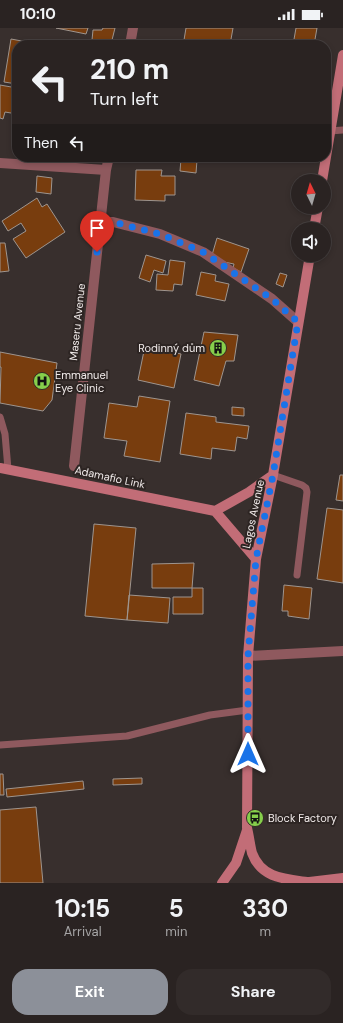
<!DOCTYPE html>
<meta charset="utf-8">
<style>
body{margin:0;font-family:"DM Sans",sans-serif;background:#322b2a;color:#f1f3f6;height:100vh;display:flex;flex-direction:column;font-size:15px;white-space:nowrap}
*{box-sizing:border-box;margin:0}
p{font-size:13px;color:#a5a4a5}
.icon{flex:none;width:22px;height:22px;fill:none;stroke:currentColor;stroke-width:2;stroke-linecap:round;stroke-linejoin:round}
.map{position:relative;height:855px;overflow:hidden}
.side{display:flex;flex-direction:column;background:#2a2322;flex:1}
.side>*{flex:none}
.banner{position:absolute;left:12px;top:12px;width:319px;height:122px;border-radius:16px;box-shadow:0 2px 6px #0003,0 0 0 1px #464040;background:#2a2322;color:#f1f3f6;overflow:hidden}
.needle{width:26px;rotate:355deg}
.buttons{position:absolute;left:291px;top:146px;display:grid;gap:8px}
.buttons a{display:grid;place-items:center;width:40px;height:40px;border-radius:50%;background:#2a2322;box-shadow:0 2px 6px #0003,0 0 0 1px #464040;font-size:20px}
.pin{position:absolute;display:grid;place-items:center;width:34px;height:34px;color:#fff;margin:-41px -17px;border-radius:50% 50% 50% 0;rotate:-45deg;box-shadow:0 0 4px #0007}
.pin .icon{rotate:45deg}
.me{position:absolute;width:44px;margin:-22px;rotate:0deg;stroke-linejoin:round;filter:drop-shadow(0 0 3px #0008)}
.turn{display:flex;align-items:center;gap:14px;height:84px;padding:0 12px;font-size:18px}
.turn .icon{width:52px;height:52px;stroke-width:2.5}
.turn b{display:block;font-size:28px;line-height:34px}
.then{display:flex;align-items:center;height:38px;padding:0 12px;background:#0003;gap:8px;font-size:15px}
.eta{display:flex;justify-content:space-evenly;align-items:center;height:68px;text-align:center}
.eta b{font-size:24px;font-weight:700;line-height:28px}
.cta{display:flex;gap:8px;margin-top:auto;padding:8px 12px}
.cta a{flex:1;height:46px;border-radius:16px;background:#8c9099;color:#fff;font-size:16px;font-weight:700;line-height:46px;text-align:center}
.cta a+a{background:#322b2a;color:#f1f3f6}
.status{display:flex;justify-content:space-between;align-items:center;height:28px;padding:0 20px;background:#2a2322;direction:ltr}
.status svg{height:11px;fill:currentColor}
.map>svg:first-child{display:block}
</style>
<div class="status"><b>10:10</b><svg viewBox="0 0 49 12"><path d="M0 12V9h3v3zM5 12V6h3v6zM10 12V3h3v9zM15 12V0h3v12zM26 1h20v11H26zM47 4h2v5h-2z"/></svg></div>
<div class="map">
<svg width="343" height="855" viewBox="0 0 343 855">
<rect width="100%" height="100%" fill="#382f2d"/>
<path fill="#783d0e" stroke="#9e958f" d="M56,0H88L86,6Z
M103,0H115L111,16L92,12L93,2H102Z
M186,0H233L230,17L184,12Z
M296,0H317L314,17H293Z
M11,11L38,16V17H17V56L4,54Z
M0,57L17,60V86L5,84L3,91L0,90Z
M181,131L197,132L196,145L180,143Z
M136,142H162L161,148H175V167H165V173L135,172Z
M37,148L52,150L51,166L36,164Z
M37,170L42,179L47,176L65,204L26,230L13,211L26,203L21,195L8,203L2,193Z
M217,210L249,221L241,244L233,240L234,236L224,234L212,227Z
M0,215H5L9,243L0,244Z
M146,227L166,233L163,245L154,242L150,254L139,250Z
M170,232L185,234L182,257L174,256L173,263L156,262L157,246L168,247Z
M201,244L216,247L215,253L229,256L225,273L196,267Z
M280,245L287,247L283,259L276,256Z
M204,304L238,307L234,333H226L219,358L194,352Z
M145,318L181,326L174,360L138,352Z
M0,324L57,335L52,372L43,383L0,375L1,339H0Z
M139,368L170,373L160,434L124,428L127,413L104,410L109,375L137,379Z
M232,379L244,380V388L232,387Z
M186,385L216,389V394L249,398L247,411L237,409L235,423L212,420L211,431L180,426Z
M340,447H343V473L336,472Z
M327,480L343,482V555L317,551Z
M94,496L136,500L127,592L85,588Z
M194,535L192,560H152V536Z
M284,557L312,560L309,591L288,588V583H282Z
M192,560H203V586H173V569H192Z
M129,567L170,570L168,595L127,592Z
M0,746H3L4,767H0Z
M142,750V756L113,757V751Z
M83,753L84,761L7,769L6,761Z
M36,779L43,855H0V782Z"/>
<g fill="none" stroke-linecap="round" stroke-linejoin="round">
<path stroke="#8f595e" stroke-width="7" d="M330,103L343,102
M0,389L5,406L8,441
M273,447L302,457L306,460L307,464L297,547
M0,717L127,708L210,687L248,682"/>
<path stroke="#8f595e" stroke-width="10" d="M130,17L133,0
M0,135L106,142
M100,194H113L160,206L203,224L272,271L298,294
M74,438L106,142L109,129
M248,628L343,623"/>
<path stroke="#c26d77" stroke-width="10" d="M326,129L343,27
M322,153L326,129
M314,201L318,179
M0,440L215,483L256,531
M215,483L249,464L273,447
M307,854C284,851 261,850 252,825C250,817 249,808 247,800L248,628L256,531L273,447L310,227
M222,855L236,835L247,802
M301,855L343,850"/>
</g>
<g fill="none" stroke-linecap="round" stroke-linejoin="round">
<path stroke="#1a73e8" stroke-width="7" stroke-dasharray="0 12.6" d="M97,224L100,194H113L160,206L203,224L272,271L298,294L273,447L256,531L248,628V726"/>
</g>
<defs>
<g id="building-disc" transform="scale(0.9)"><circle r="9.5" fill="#86cf4b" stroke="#2d2523"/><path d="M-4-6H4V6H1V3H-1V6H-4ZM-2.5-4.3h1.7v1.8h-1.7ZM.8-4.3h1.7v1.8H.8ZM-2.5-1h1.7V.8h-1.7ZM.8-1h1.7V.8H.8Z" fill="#111"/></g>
<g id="hospital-disc" transform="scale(0.9)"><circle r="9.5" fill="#86cf4b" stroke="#2d2523"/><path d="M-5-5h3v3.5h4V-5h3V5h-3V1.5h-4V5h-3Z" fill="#111"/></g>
<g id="bus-disc" transform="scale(0.9)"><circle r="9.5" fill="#86cf4b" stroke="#2d2523"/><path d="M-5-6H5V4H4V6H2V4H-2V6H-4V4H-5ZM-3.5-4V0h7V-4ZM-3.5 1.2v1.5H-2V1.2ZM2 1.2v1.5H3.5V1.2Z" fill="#111"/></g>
</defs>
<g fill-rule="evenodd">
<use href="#building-disc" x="218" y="320"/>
<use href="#hospital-disc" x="42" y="353"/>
<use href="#bus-disc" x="255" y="790"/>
</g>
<g text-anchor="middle" stroke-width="4" stroke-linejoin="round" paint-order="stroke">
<g font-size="11" fill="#f0eae9" stroke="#2d2523">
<text transform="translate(77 294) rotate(-84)" y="4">Maseru Avenue</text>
<text transform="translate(110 449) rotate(12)" y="4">Adamafio Link</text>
<text transform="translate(253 486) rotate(-78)" y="4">Lagos Avenue</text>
</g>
<g font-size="11" fill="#f0eae9" stroke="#2d2523" text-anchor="start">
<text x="205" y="324" text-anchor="end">Rodinný dům</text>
<text x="55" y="351">Emmanuel<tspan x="55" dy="13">Eye Clinic</tspan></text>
<text x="268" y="794">Block Factory</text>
</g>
</g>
</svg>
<div class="buttons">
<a><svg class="needle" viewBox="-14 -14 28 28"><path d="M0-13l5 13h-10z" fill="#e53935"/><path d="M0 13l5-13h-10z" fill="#a5a4a5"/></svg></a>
<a><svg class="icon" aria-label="sound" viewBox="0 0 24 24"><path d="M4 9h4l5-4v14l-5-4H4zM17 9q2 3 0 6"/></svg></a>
</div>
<div class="pin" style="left:97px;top:224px;background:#d93025"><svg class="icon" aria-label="arrive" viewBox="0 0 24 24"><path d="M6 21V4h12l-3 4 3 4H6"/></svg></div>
<svg class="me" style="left:248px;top:726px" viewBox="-20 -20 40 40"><path d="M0-17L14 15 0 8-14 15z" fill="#1a73e8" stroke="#fff" stroke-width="4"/></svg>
<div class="banner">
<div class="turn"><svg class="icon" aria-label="left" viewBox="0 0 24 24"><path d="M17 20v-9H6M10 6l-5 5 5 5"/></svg><div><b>210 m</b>Turn left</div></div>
<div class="then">Then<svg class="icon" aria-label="left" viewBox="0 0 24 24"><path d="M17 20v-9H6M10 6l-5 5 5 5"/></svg></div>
</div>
</div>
<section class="side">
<div class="eta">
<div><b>10:15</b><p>Arrival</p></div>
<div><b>5</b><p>min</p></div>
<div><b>330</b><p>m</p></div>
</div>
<div class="cta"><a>Exit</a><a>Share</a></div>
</section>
